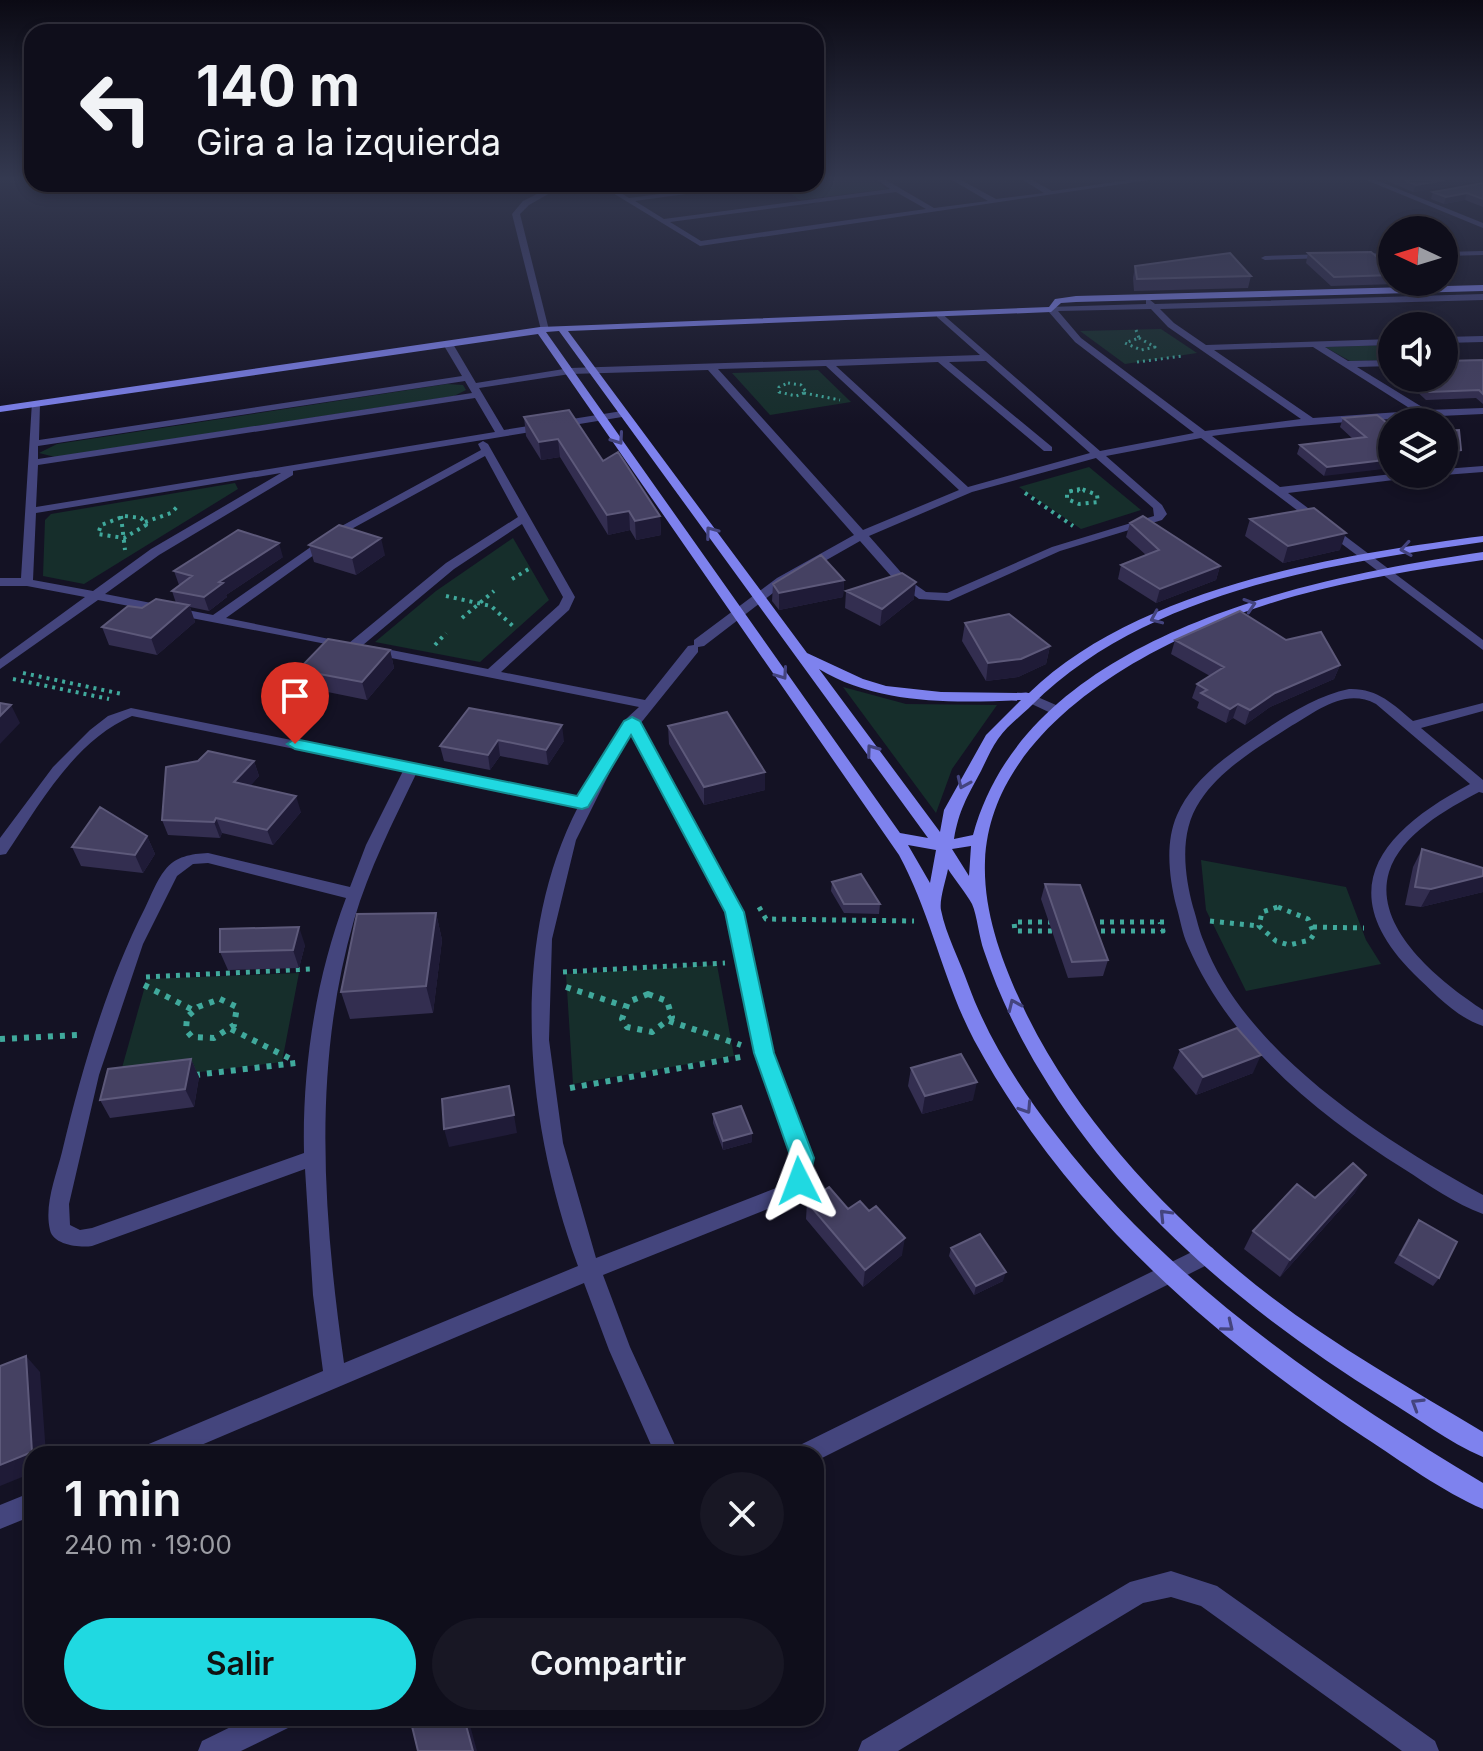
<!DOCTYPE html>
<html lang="es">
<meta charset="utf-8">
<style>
body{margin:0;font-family:Inter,sans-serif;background:#181724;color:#f1f3f6;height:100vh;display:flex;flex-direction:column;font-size:30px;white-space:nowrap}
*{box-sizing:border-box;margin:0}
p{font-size:26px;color:#9b9ca3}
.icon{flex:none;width:44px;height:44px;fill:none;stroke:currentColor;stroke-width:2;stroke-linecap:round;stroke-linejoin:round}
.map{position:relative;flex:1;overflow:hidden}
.details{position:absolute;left:24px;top:1446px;width:800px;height:280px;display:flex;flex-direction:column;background:#0f0e1b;border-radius:24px;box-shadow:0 4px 12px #0003,0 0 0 2px #2f2e3a}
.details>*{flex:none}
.hud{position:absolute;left:24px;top:24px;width:800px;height:168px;border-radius:24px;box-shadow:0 4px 12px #0003,0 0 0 2px #2f2e3a;background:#0f0e1b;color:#f1f3f6;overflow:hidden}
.needle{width:52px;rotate:274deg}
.fabs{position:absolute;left:1378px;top:216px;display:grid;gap:16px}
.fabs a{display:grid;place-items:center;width:80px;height:80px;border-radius:50%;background:#0f0e1b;box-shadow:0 4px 12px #0003,0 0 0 2px #2f2e3a;font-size:40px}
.pin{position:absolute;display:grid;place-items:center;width:68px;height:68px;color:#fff;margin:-82px -34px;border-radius:50% 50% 50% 0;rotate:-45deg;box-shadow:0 0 8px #0007}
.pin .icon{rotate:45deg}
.me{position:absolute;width:88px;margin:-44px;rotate:357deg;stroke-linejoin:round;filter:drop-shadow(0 0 6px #0008)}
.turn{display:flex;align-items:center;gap:28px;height:168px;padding:0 40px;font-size:36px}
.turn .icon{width:104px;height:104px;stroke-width:2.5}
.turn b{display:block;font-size:56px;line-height:68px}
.round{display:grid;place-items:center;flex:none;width:84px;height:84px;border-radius:42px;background:#181724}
.head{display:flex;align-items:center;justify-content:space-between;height:136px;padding:0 40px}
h1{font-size:48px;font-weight:600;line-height:60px}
.primary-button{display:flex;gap:16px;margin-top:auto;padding:16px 40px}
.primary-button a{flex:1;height:92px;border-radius:48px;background:#20d9e1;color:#111;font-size:32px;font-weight:600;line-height:92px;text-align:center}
.primary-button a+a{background:#181724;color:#f1f3f6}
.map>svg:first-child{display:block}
</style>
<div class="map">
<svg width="1483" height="1751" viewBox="0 0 1483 1751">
<rect width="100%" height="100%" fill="#141224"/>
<path fill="#162e2b" d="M816,180H873L887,189L800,200L776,184H816Z
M1161,329L1197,353L1125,364L1080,331Z
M1392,345V360L1350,361L1325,347Z
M818,370L851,402L770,415L732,373Z
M447,384L463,385L466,390L454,396L55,457L39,453L57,444Z
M1089,467L1141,510L1081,529L1019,487Z
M235,483L238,489L84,584L43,576L45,520L51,514Z
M513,538L549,600L480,662L375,642L436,591Z
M843,687L906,704L997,705L952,769L936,813Z
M1201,860L1346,887L1366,940L1381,964L1246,991L1206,910Z
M717,965L734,1056L573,1084L566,974Z
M299,973L282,1062L118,1082L147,979Z"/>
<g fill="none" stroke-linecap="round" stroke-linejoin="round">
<path stroke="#40a99c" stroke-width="3" stroke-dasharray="2 4" stroke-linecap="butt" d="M1136,330L1139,338
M1139,338L1155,347L1141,350L1125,343Z
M1137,362L1183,356
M788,383L801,385L806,392L796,396L779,392V387Z
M804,393L840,400
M1071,491H1087"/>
<path stroke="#40a99c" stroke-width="4" stroke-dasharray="3 5" stroke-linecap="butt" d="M1080,489L1067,492V499L1079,504L1098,502L1097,495L1082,489
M1025,493L1073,526
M121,516L125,550
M125,516L141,518L146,525L124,538L98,534L101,525Z
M145,522L171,513L179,505
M512,579L532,567
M446,596L491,606L514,627
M462,618L494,591
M435,645L446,633
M23,673L122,694
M13,679L109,699"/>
<path stroke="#40a99c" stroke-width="5" stroke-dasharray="4 6" stroke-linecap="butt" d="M759,907L766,919L914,921
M1278,907L1308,919L1314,934L1310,940L1289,945L1276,941L1259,926L1262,912Z
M1210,921L1259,926
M1052,922H1014L1015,931H1057
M1090,922H1168
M1313,927L1364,928
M1091,931H1163L1160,922
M563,972L725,963
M146,977L312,969"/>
<path stroke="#40a99c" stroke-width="6" stroke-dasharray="5 7" stroke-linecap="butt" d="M144,985L193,1010
M566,987L624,1006
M648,994L667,1001L672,1017L652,1032L627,1027L622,1019L628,1002Z
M220,999L237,1007L234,1025L214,1038L192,1037L186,1030L187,1017L198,1007Z
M669,1021L741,1045
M231,1029L293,1060
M0,1039L79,1035
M195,1075L296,1063
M570,1088L741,1057"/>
<path fill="#44457d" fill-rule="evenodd" d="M877,180H886L934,208L988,201L952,180H961L996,199L1044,193L1023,180H1032L1052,191L1129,180H1149L700,246L598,184H607L629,198L737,184H758L635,201L664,219L890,189ZM896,192L926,209L701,241L670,222Z
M1366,180H1376L1483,223V228Z
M557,184H566L529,205L520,214L549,330L545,333L541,330L512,214L523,201Z
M1483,251V255L1444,256V252Z
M1392,253V257L1354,258L1350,256L1354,254Z
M1326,254L1329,258L1265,260L1261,258L1265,256Z
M1483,294V300L1160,309L1174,323L1206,345L1392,339V345L1325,347L1348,361L1392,360V366L1357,367L1427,410L1483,408V414C1392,418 1302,424 1212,436L1280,487L1392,474H1423L1418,477L1288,493L1483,640V650L1201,438L1106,456L1162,505L1167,514L1162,520L1060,551L949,601L919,599L898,584L860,541L786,583L704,646L698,647V652L640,724L743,912L773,1053L812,1158L806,1187L790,1200L603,1275L630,1347L679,1454H655L609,1350L584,1283L180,1454H140L144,1446L323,1371L313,1295L305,1169L92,1246C80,1248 53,1245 50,1230C44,1205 56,1176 62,1152C82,1069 106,985 145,908C151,896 156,881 165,870C176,856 191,854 208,853L350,887L366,845L403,771L132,716C75,740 39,805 6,854L0,855V838L53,767L90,730L108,716L131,708L582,798L610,743L627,718L639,707L371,654L364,650L371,646L488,669L559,605L563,597L522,524L454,569L357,650L98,600L0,669V659L85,597L27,586H0V578H21L32,402L40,404L39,440L462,376L443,344L448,341L453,344L476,383L570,368L980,355L937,317V313L940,312L1100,451L1194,433L1075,342L1048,311V307L1146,304V300L1149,299L1155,304ZM1151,309L1168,327L1301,419L1205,431L1081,338L1058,311ZM1313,347L1414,411L1313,418L1214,350ZM986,361L1090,453L968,487L836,366L938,362L1044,451H1052V447L949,362ZM826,366L959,490L863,530L718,369ZM708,370L854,535L777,578L694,640V645L688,646L645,700L501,672L569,610L575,597L488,444L483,441L478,444L481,450L338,528L213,615L105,594L159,555L293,475V471L622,417L627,414L622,411L504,430L479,388L570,374ZM465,381L472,393L38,459V446ZM475,398L495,432L36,507L38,465ZM485,456L518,517L446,563L349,643L226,618L346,532ZM1096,458L1153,508L1154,516L1052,547L947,593L926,592L906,578L869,536L972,492ZM281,473L151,549L93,591L33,580L36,513ZM632,734L727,912L755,1053L792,1158L790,1177L776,1188L596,1258L563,1143L549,1040L552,939L576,840L624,744ZM416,774L578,807C507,945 526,1124 578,1266L344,1363C323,1214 312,1066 354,920C369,869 393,822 416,774ZM208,863L346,898C316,977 302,1068 304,1153L92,1228L80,1230L70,1225L69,1204L99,1075L143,944L177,876L193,864Z
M1483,336V342L1444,343V337Z
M1483,466V472L1444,475L1440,474H1444V469Z
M1349,689C1377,688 1393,704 1413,721L1483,703V711L1421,728L1483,780V793L1479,792C1447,809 1401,834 1389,872C1372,929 1442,983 1483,1010V1026C1457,1018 1433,992 1414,974C1329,889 1383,830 1470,784L1376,704C1344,687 1316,712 1288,728C1257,748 1221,769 1200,801C1179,832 1184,873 1193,907C1197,919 1199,931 1204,942C1245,1052 1384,1141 1483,1195V1214C1455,1204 1429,1185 1404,1169C1316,1114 1230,1043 1188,946C1182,933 1180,918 1176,905C1169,877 1165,842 1177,815C1190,785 1217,763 1243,745C1275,723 1311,697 1349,689Z
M1026,692L1063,708L1065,711L1058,715L1053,714L1021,699L1019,696L1021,693Z
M1206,1245L1213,1248L1216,1255L1213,1262L816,1461V1454H794L798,1446Z
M32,1492V1516L0,1529V1505Z
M1171,1571L1217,1586L1435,1741L1439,1751H1402L1201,1606L1171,1597L1143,1603L898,1751H858L862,1741L1130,1582Z
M249,1718H291L288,1728L241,1751H198L202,1741Z"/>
<path fill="#7e82ee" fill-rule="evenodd" d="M1483,285V291L1076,302L1061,303L1051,312L568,331L807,653L863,679L886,686L941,692L1029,693C1138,587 1337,555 1483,536V542C1329,564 1147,591 1032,705C1021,716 1007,726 998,739C991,749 986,761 981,771C967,797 959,810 954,839L973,835C1027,634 1307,578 1483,552V560C1420,569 1357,579 1295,596C1175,629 991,717 985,861C983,913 1003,965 1025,1011C1074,1112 1154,1200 1240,1272C1314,1334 1400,1382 1483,1432V1457C1448,1442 1416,1417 1384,1398C1248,1313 1123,1210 1040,1071C1017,1033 998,993 984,951C979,937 977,915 972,904C966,893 955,880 948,869C946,880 939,900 941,910C946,935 960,961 968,984C988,1039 1021,1090 1057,1136C1171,1284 1325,1388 1483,1483V1509C1443,1492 1401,1461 1364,1437C1208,1334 1064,1207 974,1040C943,981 931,914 899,855L538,334L0,412V406L540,327L1049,307L1055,299L1076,296ZM559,331L928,838L900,833L546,332ZM819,669C878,705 954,703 1021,700L986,735L944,810L940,832ZM908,845L936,850L930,883ZM971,846L969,876L952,849Z"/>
</g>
<path fill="#332e50" d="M1385,180H1483L1413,192Z
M1483,183V207L1465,200L1444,204L1431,199L1433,192Z
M1308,253L1392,269V282H1396V284L1331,286L1306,263Z
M1135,266L1251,276L1248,288L1134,291L1133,278Z
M1483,360V404L1476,398L1426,400L1402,378H1444Z
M524,417L603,461L660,516L661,535L636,540L630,530L608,535L560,457L541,460L526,436Z
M1343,418L1392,427L1324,476L1297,454L1300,445L1353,439L1340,427Z
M1250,519L1340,550L1283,563L1245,536Z
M1130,523L1220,566L1216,580L1156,603L1118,579L1121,565L1146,555L1126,537Z
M309,545L385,555L356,575L314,562Z
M283,557L226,595L227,597L209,611L190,607L195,622L157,655L109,645L102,627L142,608L176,603L172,591L179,585L174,571Z
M844,580L843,597L779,610L772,601L773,584Z
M846,591L914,599L880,626L845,608Z
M965,623L1050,646L1046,664L1018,677L986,681L962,641Z
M1175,640H1286L1340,665L1334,679L1270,707L1245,725L1233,718L1226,723L1197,708L1199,702L1192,698L1197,684L1210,676L1171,654Z
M390,650L394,668L367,700L303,687L298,670Z
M469,708L564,741L548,765L500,756L490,770L444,761L440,746Z
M668,726L765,772V790L704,805L669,744Z
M254,761L259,776L250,786L301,812L273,845L222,833L220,838L168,835L162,820Z
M147,836L155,854L143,873L81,866L72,847Z
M1422,849L1483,868V892L1421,907L1405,905L1413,867Z
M832,882L880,904L879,914L844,913L831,891Z
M1045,884L1108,960L1103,976L1068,978L1041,899Z
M436,913L442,940L433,1013L350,1019L341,992Z
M305,945L299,968L228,970L220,952Z
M1180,1050L1253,1073L1196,1095L1173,1068Z
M191,1059L199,1077L194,1107L110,1118L100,1100Z
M911,1068L973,1100L922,1114L908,1086Z
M713,1114L752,1142L723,1150L713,1123Z
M1355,1193L1280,1277L1244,1249L1253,1231L1315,1198Z
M807,1202L848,1209L902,1255L863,1287L806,1219Z
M1419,1220L1439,1278L1433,1286L1394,1263L1413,1228Z
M951,1248L1003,1281L974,1295L949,1256Z"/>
<path fill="#1f1b37" d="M1445,180H1483V181L1413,192L1416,185Z
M1467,193L1465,200L1444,204L1446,197Z
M558,439L560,457L541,460L539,442Z
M1461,450L1457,460L1444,461V452Z
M1392,459V468L1324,476L1327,467Z
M629,511L630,530L608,535L607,515Z
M660,516L661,535L636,540L635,521Z
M1346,533L1340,550L1283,563L1288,546Z
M381,538L385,555L356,575L352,558Z
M279,543L283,557L226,595L227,597L209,611L204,597L219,582Z
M1220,566L1216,580L1156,603L1160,589Z
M844,580L843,597L779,610V593Z
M916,582L914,599L880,626L882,609Z
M189,605L195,622L157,655L151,638Z
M1050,646L1046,664L1018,677L986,681L988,663Z
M390,650L394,668L367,700L362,682Z
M1340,665L1334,679L1270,707L1245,725L1250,710L1275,693Z
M1238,704L1233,718L1226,723L1230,709Z
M11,705L20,723L0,744V716Z
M562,725L564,741L548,765L546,750Z
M498,740L500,756L490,770L488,755Z
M254,761L259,776L240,798L234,782Z
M765,772V790L704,805V787Z
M296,796L301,812L273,845L267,830Z
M216,818L222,833L220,838L214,822Z
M147,836L155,854L143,873L135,855Z
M1483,876V892L1421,907L1431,889Z
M436,913L442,940L433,1013L426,986Z
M299,927L305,945L299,968L293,950Z
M1261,1055L1253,1073L1196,1095L1203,1077Z
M191,1059L199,1077L194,1107L185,1089Z
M977,1082L973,1100L922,1114L925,1096Z
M509,1086L517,1133L449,1147L444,1129Z
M752,1133V1142L723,1150V1141Z
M1366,1175L1355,1193L1280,1277L1290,1260Z
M905,1238L902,1255L863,1287L865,1270Z
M1006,1272L1003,1281L974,1295L976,1286Z
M26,1356L40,1372L46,1454H32V1473L0,1486V1465Z
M464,1718H468L477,1751H473Z"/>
<path fill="#454162" stroke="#5d597a" stroke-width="2" d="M1404,180H1445L1416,185Z
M1483,183V199L1467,193L1446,197L1433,192Z
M1371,252L1392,269V275L1334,277L1308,253Z
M1230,253L1251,276L1137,279L1135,266Z
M1483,360V394L1479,390L1429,392L1414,378H1444V361Z
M569,410L603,461L618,452L660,516L635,521L629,511L607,515L558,439L539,442L524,417Z
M1377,415L1392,427V459L1327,467L1300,445L1366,437L1343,418Z
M1459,430L1461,450L1444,452V431Z
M1314,508L1346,533L1288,546L1250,519Z
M1143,516L1220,566L1160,589L1121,565L1159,550L1130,523Z
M339,525L381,538L352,558L309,545Z
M238,530L279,543L219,582L223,583L204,597L172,591L192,576L174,571Z
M821,555L844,580L779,593L773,584Z
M902,573L916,582L882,609L846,591Z
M156,599L189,605L151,638L102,627L128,606L142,608Z
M1240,611L1286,640L1321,632L1340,665L1275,693L1250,710L1238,704L1230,709L1201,693L1207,690L1197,684L1224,667L1175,640Z
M1009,614L1050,646L1021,659L988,663L965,623Z
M328,639L390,650L362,682L298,670Z
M0,703L11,705L0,716Z
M469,708L562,725L546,750L498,740L488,755L440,746Z
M727,712L765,772L704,787L668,726Z
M208,751L254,761L234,782L296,796L267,830L216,818L214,822L162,820L166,767L198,761Z
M100,807L147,836L135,855L72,847Z
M1422,849L1483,868V876L1431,889L1415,887Z
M861,874L880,904H844L832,882Z
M1045,884L1080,885L1108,960L1072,962Z
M436,913L426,986L341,992L357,914Z
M299,927L293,950L220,952V929Z
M1237,1028L1261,1055L1203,1077L1180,1050Z
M961,1054L977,1082L925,1096L911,1068Z
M191,1059L185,1089L100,1100L108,1069Z
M509,1086L514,1115L444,1129L442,1099Z
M741,1106L752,1133L723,1141L713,1114Z
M1353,1163L1366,1175L1290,1260L1253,1231L1297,1184L1315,1198Z
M829,1187L848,1209L860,1201L869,1211L876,1206L905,1238L865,1270L807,1202Z
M1419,1220L1457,1242L1439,1278L1400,1255Z
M980,1234L1006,1272L976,1286L951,1248Z
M26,1356L32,1452L0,1465V1366Z
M410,1718H464L473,1751H418Z"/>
<defs><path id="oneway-chevron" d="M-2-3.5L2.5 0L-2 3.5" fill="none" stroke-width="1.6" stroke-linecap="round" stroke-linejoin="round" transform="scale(2)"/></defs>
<g stroke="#44447f">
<use href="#oneway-chevron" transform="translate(618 439) rotate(55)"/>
<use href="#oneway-chevron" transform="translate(711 532) rotate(-127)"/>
<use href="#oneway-chevron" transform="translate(1406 549) rotate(171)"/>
<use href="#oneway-chevron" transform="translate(1250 605) rotate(-18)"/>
<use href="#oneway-chevron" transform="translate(1156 618) rotate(156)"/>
<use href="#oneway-chevron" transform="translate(782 674) rotate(55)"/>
<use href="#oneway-chevron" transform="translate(872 750) rotate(-126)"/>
<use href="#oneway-chevron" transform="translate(963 783) rotate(114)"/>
<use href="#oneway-chevron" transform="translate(1014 1005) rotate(-114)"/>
<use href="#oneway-chevron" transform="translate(1026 1108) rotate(57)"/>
<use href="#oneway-chevron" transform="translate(1165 1215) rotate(-134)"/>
<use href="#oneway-chevron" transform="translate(1228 1326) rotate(39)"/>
<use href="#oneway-chevron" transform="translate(1417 1404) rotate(-148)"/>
</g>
<linearGradient id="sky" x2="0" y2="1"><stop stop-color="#0b0a14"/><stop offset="0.42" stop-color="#343950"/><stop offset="1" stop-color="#343950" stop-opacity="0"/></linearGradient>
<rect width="1483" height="425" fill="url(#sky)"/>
<path fill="#20d9e1" stroke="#158d92" stroke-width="2" d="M632,717L640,721L744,912L774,1053L814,1158L807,1188L799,1190L791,1188L788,1181L791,1158L754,1053L725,912L631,735L588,807L582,809L295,749L287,744L295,739L577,796L624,721Z"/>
</svg>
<div class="fabs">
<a><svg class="needle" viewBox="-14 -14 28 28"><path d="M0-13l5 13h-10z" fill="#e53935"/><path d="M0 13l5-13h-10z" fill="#9b9ca3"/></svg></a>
<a><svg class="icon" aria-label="sound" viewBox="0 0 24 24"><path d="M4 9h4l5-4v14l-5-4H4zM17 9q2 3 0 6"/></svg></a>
<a><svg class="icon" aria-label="layers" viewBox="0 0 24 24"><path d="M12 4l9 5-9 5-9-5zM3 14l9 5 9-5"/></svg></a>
</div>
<div class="pin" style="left:295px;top:744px;background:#d93025"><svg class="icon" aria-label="arrive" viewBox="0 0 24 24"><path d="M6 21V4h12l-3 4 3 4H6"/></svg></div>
<svg class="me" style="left:799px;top:1181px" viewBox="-20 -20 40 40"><path d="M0-17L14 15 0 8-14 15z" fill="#20d9e1" stroke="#fff" stroke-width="4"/></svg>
<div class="hud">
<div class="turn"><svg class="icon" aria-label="left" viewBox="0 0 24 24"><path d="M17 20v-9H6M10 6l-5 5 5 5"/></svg><div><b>140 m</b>Gira a la izquierda</div></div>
</div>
<section class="details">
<div class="head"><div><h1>1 min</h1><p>240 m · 19:00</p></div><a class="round"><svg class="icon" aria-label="close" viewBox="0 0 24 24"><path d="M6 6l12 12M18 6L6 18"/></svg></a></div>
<div class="primary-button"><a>Salir</a><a>Compartir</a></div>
</section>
</div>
